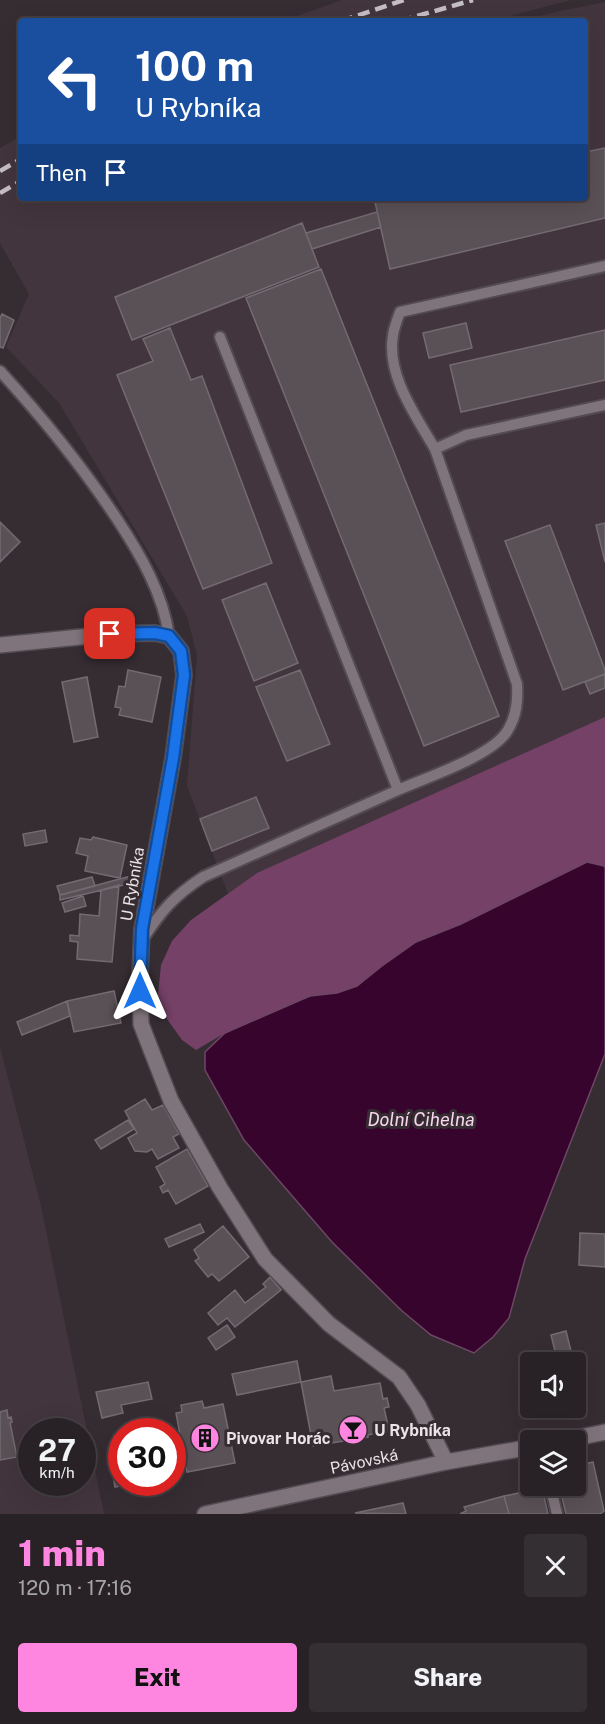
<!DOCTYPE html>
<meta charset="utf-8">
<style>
body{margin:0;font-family:"Public Sans",sans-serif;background:#342f32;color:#f1f3f6;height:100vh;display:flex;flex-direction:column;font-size:22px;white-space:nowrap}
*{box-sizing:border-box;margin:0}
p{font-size:20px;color:#a5a4a7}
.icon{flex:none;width:33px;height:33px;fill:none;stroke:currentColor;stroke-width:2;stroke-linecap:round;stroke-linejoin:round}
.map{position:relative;height:1514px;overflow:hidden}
.side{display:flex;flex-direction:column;background:#282226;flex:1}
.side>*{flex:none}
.top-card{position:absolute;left:18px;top:18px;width:570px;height:183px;border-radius:6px;box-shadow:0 6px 24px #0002,0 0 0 2px #443f43;background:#1a4fa0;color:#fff;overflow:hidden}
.tools{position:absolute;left:520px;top:1352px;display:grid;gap:12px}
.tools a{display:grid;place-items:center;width:66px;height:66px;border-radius:6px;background:#282226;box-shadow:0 6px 24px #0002,0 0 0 2px #443f43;font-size:30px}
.speed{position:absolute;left:18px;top:1418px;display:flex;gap:12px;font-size:30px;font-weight:700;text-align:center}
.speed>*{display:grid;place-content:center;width:78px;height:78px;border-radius:50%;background:#282226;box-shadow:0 6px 24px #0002,0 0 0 2px #443f43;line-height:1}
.speed small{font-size:15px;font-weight:400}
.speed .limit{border:9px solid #d22;background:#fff;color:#111}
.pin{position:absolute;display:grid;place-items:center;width:51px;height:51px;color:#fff;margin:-26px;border-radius:12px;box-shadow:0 3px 9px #0006}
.me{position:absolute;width:66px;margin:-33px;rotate:0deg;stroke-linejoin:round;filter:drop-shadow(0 0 4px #0008)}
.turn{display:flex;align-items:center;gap:21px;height:126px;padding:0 18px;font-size:27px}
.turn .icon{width:78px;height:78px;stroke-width:2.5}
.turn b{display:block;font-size:42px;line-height:51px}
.then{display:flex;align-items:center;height:57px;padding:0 18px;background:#0003;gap:12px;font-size:22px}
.round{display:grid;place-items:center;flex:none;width:63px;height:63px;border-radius:6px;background:#342f32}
.overview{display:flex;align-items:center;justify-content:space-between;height:102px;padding:0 18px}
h1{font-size:36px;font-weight:800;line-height:45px;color:#fe85e0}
.cta{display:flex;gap:12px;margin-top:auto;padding:12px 18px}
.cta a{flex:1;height:69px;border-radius:6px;background:#fe85e0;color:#111;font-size:24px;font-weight:800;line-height:69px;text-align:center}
.cta a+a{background:#342f32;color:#f1f3f6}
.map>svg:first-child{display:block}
</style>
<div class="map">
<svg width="605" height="1514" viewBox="0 0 605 1514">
<rect width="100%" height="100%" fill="#362d33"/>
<path fill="#43353e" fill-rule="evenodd" d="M342,0H571L491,21H283Z
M605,2V746L230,899L187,786L197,655L187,616L59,403L6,347L29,294L0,243V148L21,136V198H585V21H523L556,12Z
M0,1047L41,1206L104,1514H0ZM32,1431H82V1482H32Z"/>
<path fill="#754167" d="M605,717V866L587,862L461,924L416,942L382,966L357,986L337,993L310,996L225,1033L196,1050L182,1040L167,1019L158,995L161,965L172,941L191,920L257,873Z"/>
<path fill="#37042d" stroke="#6d4765" stroke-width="1.5" d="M587,862L604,866L605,868V1054L525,1259L509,1318L493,1337L474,1353L431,1335L401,1310L332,1242L244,1140L205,1070V1052L225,1033L310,996L337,993L357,986L382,966L416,942L461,924Z"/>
<path fill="#5a5157" stroke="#746a71" stroke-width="1.5" d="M605,148V218L390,269L375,202L391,198H585V152Z
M377,212L381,227L312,249L306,233Z
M302,223L319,267L132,340L115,297Z
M321,269L499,716L424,746L246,298Z
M2,314L14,320L3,348L0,347V318Z
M466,323L472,348L429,358L423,333Z
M170,328L191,380L202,376L272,563L203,589L117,375L153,361L143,339Z
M605,330V380L461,412L450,365Z
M0,522L20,542L0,562Z
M605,523V562L596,525Z
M550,525L605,670V674L563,690L505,541Z
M266,583L298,663L254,681L222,600Z
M128,670L161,677L152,722L119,715L121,708L115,707L119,686L125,687Z
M300,670L330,744L287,761L256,687Z
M605,674V688L590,694L585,682Z
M87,677L98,737L74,742L62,682Z
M256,797L269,828L212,851L200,819Z
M45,830L47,842L25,846L23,834Z
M93,837L127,845L120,878L85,871L88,856L76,853L80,838L91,840Z
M138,874L137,882L60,900V895Z
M92,877L95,886L60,895L57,886Z
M119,885L112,962L77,959L78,942L70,941V935L79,936L80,914L99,916L101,890Z
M83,896L86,906L65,912L62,903Z
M114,991L121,1023L74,1032L67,1001Z
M67,1001L70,1016L22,1035L17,1022Z
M145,1099L152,1110L163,1105L179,1134L173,1137L179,1148L158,1159L152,1149L147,1152L135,1151L128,1138L137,1133L125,1111Z
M128,1120L134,1129L101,1149L95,1140Z
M187,1149L208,1186L176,1204L168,1190L163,1193L160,1187L165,1184L156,1167Z
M200,1224L204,1232L169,1247L165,1239Z
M223,1226L249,1257L219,1281L212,1274L208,1277L195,1261L199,1258L194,1250Z
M580,1233L605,1234V1267L579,1265Z
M270,1277L281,1290L235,1327L227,1318L218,1325L208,1313L235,1290L245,1303L266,1287L263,1284Z
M227,1325L235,1337L216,1350L208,1338Z
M566,1331L572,1355L557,1359L551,1335Z
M297,1361L301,1382L237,1395L232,1374Z
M331,1376L334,1391L380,1383L383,1399L387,1398L389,1407L384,1408L389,1430L368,1435V1437L313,1446L301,1382Z
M148,1382L152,1399L121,1405L123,1413L102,1418L96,1392Z
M202,1401L204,1408L223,1404L235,1463L187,1472L176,1413L182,1412L181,1405Z
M7,1410L8,1418L11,1417L12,1422L10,1423L17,1457L0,1460V1412Z
M122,1450V1482H138L115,1487L109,1453Z
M593,1462L604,1511L600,1514H566L559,1485H576V1466Z
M542,1488L548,1514H509L504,1496Z
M504,1496L509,1514H460L466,1511L464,1507Z
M403,1503L406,1514L355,1513Z"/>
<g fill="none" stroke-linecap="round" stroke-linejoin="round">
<g stroke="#524b50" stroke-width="14">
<path id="service" d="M0,371C43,418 82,466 117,519C140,554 163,593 169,636
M435,449C416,416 386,375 393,335C394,328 397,320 400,312L605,266
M398,790C427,777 493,756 508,730C517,715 518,700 517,684L435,449L466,435L605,405
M143,939C161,911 174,896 203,877L398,790L220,337
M550,1485L557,1514"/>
</g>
<g stroke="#524b50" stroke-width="18">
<path id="minor" d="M0,645L110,634L155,633L169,636L181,651L184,675L173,758L142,929L140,975L141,1024L171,1101L220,1188L265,1259L329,1324L399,1377L418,1405L446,1462"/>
</g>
<g stroke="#524b50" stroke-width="18">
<path id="tertiary" d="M566,1440L605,1432
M205,1514L446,1462L531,1447"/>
</g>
<use href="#service" stroke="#7f747b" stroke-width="10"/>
<use href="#minor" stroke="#7f747b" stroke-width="15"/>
<use href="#tertiary" stroke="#7f747b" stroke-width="15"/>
<path stroke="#c5bec2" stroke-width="4.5" stroke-dasharray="12 6" stroke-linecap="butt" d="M341,21L404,0
M400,21L473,0
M0,171L21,159
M0,193L21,181"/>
</g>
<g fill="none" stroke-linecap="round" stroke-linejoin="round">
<g stroke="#114b97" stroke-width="15">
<path id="route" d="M110,634L155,633L169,636L181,651L184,675L173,758L142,929L140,991"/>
</g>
<use href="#route" stroke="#1a73e8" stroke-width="10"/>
</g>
<defs>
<g id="bar-disc" transform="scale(1.5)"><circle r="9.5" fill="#fe85e0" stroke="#362d33"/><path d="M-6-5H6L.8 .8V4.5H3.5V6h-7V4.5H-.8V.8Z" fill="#111"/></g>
<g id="building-disc" transform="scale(1.5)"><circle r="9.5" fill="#fe85e0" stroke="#362d33"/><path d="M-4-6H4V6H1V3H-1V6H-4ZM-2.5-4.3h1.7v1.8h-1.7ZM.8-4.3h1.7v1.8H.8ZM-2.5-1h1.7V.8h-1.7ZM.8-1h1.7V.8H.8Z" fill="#111"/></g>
</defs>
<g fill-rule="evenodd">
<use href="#bar-disc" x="353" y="1430"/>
<use href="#building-disc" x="205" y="1438"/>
</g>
<g text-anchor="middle" stroke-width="6" stroke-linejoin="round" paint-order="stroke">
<g font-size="16" fill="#eae4e8" stroke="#362d33">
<text transform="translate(132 884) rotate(-80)" y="6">U Rybníka</text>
<text transform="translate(364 1461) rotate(-12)" y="6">Pávovská</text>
</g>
<g font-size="16" font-weight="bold" fill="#eae4e8" stroke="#362d33" text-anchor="start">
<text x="374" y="1436">U Rybníka</text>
<text x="226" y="1444">Pivovar Horác</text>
</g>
<g font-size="18" font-style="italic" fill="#f8d5ed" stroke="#362d33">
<text x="421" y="1126">Dolní Cihelna</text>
</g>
</g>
</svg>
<div class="tools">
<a><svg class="icon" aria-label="sound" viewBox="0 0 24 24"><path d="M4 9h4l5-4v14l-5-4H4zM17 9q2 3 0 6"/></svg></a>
<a><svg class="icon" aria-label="layers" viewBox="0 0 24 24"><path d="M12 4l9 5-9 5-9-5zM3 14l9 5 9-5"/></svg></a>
</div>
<div class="speed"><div>27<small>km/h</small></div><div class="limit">30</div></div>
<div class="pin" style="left:110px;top:634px;background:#d93025"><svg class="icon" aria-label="arrive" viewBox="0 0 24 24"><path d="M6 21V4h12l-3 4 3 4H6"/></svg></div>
<svg class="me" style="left:140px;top:991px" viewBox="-20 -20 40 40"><path d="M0-17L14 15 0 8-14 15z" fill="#1a73e8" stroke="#fff" stroke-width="4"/></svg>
<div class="top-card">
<div class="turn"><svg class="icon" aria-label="left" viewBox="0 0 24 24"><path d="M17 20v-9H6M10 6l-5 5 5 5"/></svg><div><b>100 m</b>U Rybníka</div></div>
<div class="then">Then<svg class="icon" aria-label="arrive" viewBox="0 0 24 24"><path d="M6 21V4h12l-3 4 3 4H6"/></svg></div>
</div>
</div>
<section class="side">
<div class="overview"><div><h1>1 min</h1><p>120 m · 17:16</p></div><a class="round"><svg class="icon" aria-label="close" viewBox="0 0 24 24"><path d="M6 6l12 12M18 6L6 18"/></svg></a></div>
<div class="cta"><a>Exit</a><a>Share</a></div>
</section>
